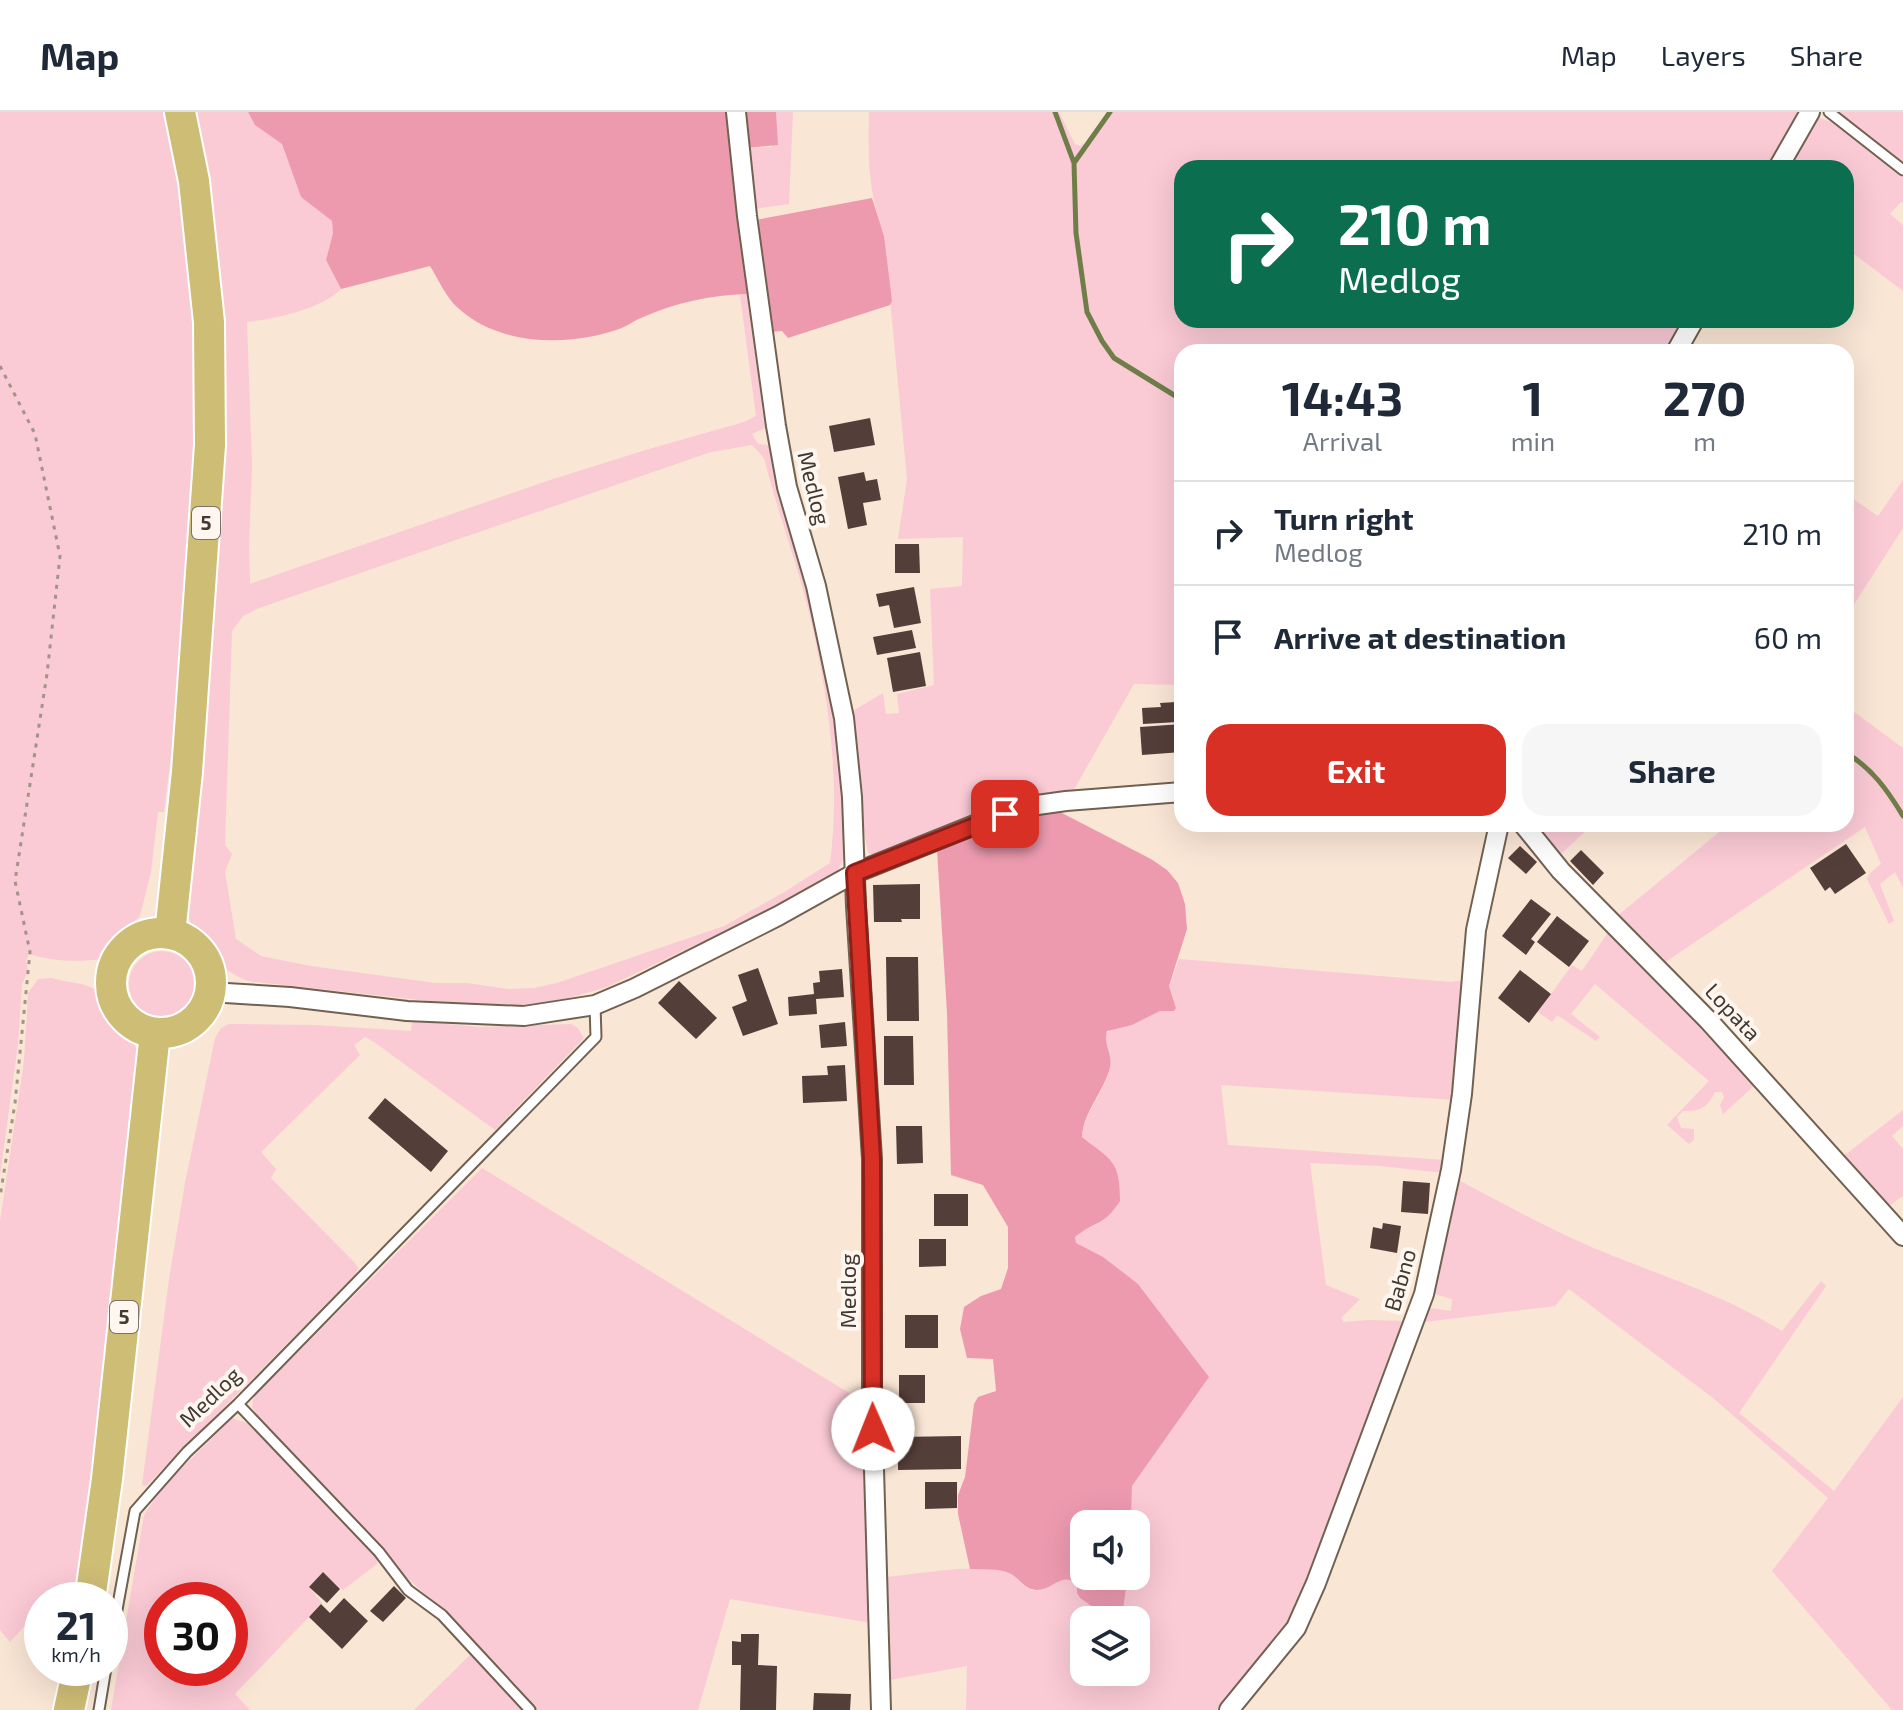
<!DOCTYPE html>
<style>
body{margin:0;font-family:"Exo 2",sans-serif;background:#f6f6f7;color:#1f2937;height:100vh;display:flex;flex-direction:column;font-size:30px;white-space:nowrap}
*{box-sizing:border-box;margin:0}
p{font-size:26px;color:#747a83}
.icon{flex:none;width:44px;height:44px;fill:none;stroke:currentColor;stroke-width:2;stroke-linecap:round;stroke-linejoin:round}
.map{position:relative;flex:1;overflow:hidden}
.drawer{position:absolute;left:1174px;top:232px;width:680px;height:488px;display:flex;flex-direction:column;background:#fff;border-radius:24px;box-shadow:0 8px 32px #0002}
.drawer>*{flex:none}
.banner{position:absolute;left:1174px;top:48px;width:680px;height:168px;border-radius:24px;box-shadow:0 8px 32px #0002;background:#0b6e4f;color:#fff;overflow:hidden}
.buttons{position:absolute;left:1070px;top:1398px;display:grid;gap:16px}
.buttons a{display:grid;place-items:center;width:80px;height:80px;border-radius:16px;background:#fff;box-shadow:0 8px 32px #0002;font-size:40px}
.speed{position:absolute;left:24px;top:1470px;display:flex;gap:16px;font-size:40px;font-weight:700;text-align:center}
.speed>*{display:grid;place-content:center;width:104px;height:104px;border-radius:50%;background:#fff;box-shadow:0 8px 32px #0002;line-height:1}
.speed small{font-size:20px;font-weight:400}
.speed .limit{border:12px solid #d22;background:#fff;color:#111}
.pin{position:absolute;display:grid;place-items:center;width:68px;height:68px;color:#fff;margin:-34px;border-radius:16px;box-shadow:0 4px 12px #0006}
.me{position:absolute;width:88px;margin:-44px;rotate:359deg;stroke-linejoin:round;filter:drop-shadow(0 0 6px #0008)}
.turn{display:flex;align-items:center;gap:28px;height:168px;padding:0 32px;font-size:36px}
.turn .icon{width:104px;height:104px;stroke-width:2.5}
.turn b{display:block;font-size:56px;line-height:68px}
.eta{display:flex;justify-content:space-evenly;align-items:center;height:136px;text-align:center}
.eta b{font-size:48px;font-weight:700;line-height:56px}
.button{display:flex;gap:16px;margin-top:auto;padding:16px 32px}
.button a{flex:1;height:92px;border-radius:24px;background:#d93025;color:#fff;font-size:32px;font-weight:700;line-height:92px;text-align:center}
.button a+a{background:#f6f6f7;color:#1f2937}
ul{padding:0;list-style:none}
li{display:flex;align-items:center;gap:24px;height:104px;padding:0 32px;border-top:2px solid #e0e1e3}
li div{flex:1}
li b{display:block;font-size:30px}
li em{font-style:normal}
header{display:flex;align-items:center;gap:48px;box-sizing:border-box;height:112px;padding:0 40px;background:#fff;border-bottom:2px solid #e0e1e3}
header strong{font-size:38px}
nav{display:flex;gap:44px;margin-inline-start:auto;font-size:28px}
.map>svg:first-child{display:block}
</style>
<header>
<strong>Map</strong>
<nav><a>Map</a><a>Layers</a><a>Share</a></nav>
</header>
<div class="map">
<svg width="1903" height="1598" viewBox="0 0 1903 1598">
<rect width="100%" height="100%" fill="#fae6d5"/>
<path fill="#facad5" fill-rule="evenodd" d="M0,0H168L185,102L194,205L196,326L187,515L164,700H158L151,760L140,804L99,842L104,847C77,850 55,850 29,842L26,849L28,859L22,872L18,932L0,1064Z
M197,0H248L256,13L282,32L301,85L332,109L333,121L326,148L341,177C322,197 274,207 247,210L252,354L249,434L250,472L550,368L649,337L744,310L756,304L740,183L747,182L765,316L752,322L758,332L769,333C775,390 799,442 813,497C827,550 833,605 840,659C845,691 855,732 837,760C802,778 735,828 699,831L607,875L569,886L525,893L447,891L248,869C217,857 193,831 187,797L200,688L204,612L213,111ZM752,333L764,346C777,398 796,448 809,500C828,582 841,667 830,751L786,779L724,814L560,870L535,876L508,877L467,871H435L311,854L261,844L236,827L225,760L232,742L225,733L232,519L243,504L259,496L711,340Z
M776,0H793L789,92L754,97L746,36L772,35Z
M869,0H1059L1075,32L1080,34L1086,30L1107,0H1802L1770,56H1182V208H1685L1667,240H1182V573L1134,572L1072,681L1008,691L955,711L878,745L868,741L861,702L853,599L883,581L886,602L899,601L897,582L934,573L930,477L962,474L963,425L898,427L907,367L884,124C868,76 868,51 869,0Z
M1835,0H1903V53Z
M1820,6L1834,11L1903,66V91L1901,90L1890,102L1903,113V179L1846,136V56H1785L1811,8Z
M1903,368V416L1846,505V382L1878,404Z
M1846,594L1903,636V776L1895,760L1880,772L1894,809L1889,812L1867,767L1870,761L1881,752L1865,715L1664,851L1616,805L1729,712H1846Z
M1534,712H1593L1559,744Z
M1609,819L1719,928L1756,972L1723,1002L1720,993L1724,985L1722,980H1715C1708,995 1700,1000 1683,999L1677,1005L1681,1016L1694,1017V1028L1689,1032L1667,1013L1709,969L1595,872L1571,902L1600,925L1596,929L1557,903L1552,910L1538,900L1572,853L1582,859Z
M129 872a33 33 0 1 1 66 0a33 33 0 1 1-66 0Z
M1179,847L1451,870L1465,868L1457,988L1221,973L1228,1033L1446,1048L1445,1061L1380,1054L1310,1051L1326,1173L1360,1187L1341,1206L1344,1210L1368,1208L1407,1209L1294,1511L1224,1598H966L967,1554L890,1568L887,1465C918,1462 978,1451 1007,1460C1017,1463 1022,1476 1032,1478C1051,1482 1061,1457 1077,1473V1481L1080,1486L1111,1508H1084V1560H1136V1508H1111L1123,1497L1128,1464H1136V1412H1131L1132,1374L1209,1265L1138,1172L1076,1131L1075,1125L1084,1117L1098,1112L1092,1032L1082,1025C1084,999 1106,980 1110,954C1112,945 1106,933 1105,923L1112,916L1132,913L1160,899L1176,895L1169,874Z
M52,866C64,870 79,870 90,875C109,884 134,924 138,943L81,1463L72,1488H42V1495L10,1530L0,1518V1109L24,949L28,881L38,867Z
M412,909L481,915L571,912L578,916L584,926L495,1018L374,930L365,925L354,933L360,943L261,1040L276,1057L271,1066L355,1151L358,1156L355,1163L146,1374L142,1373L169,1167L185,1071L215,926L221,916L229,912L315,913L411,919Z
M1903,998V1014L1892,1024L1903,1037V1084L1886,1096L1841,1046Z
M482,1056L867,1292L872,1511L730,1487L698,1598H534L444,1500L402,1461L257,1303L252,1295L254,1284Z
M1453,1065C1500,1090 1547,1116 1596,1137C1659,1163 1724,1183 1782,1219L1821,1169L1826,1174L1739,1301L1834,1379L1903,1285V1598H1892L1772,1459L1828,1386L1713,1286L1569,1177L1555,1194L1416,1211C1427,1191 1431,1197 1451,1199L1452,1187L1431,1181Z
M232,1306L247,1311L378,1446L377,1452L343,1478L322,1461L309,1475L322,1491L235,1582L250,1598H111L144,1403L161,1377ZM162,1488H230V1556H162Z
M472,1541L525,1598H414Z"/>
<path fill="#ed9aaf" d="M248,0H727L747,182C711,183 674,191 641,206C633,209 626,215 619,217C568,235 498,234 457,195C446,185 438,167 430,154L341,177L326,148L333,121L332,109L301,85L282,32L255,13Z
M743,0H776L778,33L746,36Z
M872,86L884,124L892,189L890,193L788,226L782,219L770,220L756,108Z
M1058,699L1151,747L1167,758L1178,771L1185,792L1187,817L1169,874L1176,896L1174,899H1160L1132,913L1107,919C1103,932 1113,943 1110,955C1104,980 1083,1000 1082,1025C1111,1048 1120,1048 1120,1089C1103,1115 1096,1108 1075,1125L1076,1131L1103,1145L1138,1172L1209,1265L1132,1374L1131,1412H1084V1464H1128L1123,1497L1111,1508L1080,1486L1077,1481V1473C1062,1458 1053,1479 1036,1478C1023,1477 1020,1466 1009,1461C999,1456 982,1458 970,1457L958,1402V1383L965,1365L974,1292L978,1285L996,1279L993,1247L967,1246L960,1217L964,1195L981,1184L1001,1177L1008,1156V1115L983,1073L951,1063L947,901L937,738L1015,703Z"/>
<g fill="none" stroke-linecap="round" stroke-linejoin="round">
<path stroke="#6f7e49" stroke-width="5" d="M1055,0L1074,51L1076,121L1087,200L1102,229L1114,246L1182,288
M1074,51L1110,0
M1846,641C1872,656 1888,679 1903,704"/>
</g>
<path fill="#543e39" d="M870,306L875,333L834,340L829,314Z
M864,360L866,369L877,367L881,388L863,391L867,413L848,417L838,365Z
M895,432H919L920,461H895Z
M914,475L921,511L894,516L889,493L879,495L876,482Z
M912,518L916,536L877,543L873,525Z
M920,540L926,574L893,580L887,546Z
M1176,590L1178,610L1143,612L1142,596L1161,595L1160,591Z
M1182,612V640L1142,643L1140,615Z
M1846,732L1866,761L1835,782L1830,775L1825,779L1810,756Z
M1520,734L1537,750L1526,762L1508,746Z
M1581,738L1604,761L1593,773L1570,749Z
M920,772V807H901L902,810H874L873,773Z
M1531,787L1551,802L1531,827L1535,830L1526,843L1502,824Z
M1557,804L1589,829L1569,855L1537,830Z
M886,845H918L919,909H887Z
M758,856L778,912L743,924L732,895L747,889L738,863Z
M842,857L844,885L816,887L817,902L789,904L788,885L814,882L813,871L820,870L819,859Z
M1520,858L1551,882L1529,911L1498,886Z
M679,869L717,906L696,927L658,891Z
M845,910L847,934L821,936L819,913Z
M884,924H913L914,973H884Z
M845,953L847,989L803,991L802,964L828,963L827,954Z
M385,986L448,1039L431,1060L368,1006Z
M896,1014H922L923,1051L897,1052Z
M1403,1069L1430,1071L1428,1102L1401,1100Z
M934,1082H968V1114H934Z
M1383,1111L1401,1114L1397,1141L1370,1136L1373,1115L1382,1117Z
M919,1127H946V1154L919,1155Z
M905,1203H938V1236H905Z
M899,1263H925V1291H899Z
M961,1324V1357L898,1358V1325Z
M925,1370H957V1396L925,1397Z
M323,1460L340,1477L327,1491L309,1475Z
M394,1474L406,1486L383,1510L370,1499Z
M344,1486L368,1509L342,1537L309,1505L321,1492L330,1501Z
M741,1522H759L758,1553L777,1554L776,1598H740L741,1553H732V1529L741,1530Z
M814,1581L851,1582L850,1598H813Z"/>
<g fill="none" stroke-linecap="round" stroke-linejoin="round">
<g stroke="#716151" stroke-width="13">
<path id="service" d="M1829,0L1903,58
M238,1292L379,1440L408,1478L442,1503L530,1598
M110,1536L135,1399L187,1340L238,1292L596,925L595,893
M99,1598L106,1556"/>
</g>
<g stroke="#716151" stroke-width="22">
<path id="minor" d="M736,0L747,104L776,314L787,375L816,474L844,606L852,685L856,794L872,1047V1288L881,1598
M1778,56L1810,0
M1676,240L1694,208
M1523,712L1561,759L1708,908L1903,1124
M210,880L290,885L407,899L524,904L595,893L635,876L778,804L855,761L987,708L1023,695L1066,689L1182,680
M1229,1598L1296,1516L1316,1471L1424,1182L1451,1058L1462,982L1476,818L1499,712"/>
</g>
<g stroke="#fff" stroke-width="34">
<path id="primary" d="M111 871a50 50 0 1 1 100 0a50 50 0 1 1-100 0Z
M170,822L187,660L210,333L209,210L194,69L180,0
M90,1488L107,1367L155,921
M69,1598L78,1556"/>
</g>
<path stroke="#a29488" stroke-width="3" stroke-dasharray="4 6" stroke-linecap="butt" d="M0,254L35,322L60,444L47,562L15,769L30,840L15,991L0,1085"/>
<use href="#service" stroke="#fff" stroke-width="9"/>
<use href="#minor" stroke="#fff" stroke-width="18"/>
<use href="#primary" stroke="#cebd75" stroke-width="30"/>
</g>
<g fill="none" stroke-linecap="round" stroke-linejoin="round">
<g stroke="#8d1f18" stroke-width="20">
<path id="route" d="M873,1317L872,1047L855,761L1005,702"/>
</g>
<use href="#route" stroke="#d93025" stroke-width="14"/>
</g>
<g text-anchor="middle" stroke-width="8" stroke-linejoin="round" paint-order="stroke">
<g fill="#fef6ef" stroke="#7a726b" stroke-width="2">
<rect x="192" y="395" width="28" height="32" rx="6"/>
<rect x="110" y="1189" width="28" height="32" rx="6"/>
</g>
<g font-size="20" font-weight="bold" fill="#413a33">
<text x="206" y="418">5</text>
<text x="124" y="1212">5</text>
</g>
<g font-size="22" fill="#413a33" stroke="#fef6ef">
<text transform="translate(814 376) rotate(76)" y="8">Medlog</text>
<text transform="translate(1733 900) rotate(47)" y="8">Lopata</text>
<text transform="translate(1400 1168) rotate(-74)" y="8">Babno</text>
<text transform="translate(848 1179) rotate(-90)" y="8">Medlog</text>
<text transform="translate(210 1285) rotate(-44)" y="8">Medlog</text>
</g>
</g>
</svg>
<div class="buttons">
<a><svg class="icon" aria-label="sound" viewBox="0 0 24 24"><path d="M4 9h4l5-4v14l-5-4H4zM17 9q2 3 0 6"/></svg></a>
<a><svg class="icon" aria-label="layers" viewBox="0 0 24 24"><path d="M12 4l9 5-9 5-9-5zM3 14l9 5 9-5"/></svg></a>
</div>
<div class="speed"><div>21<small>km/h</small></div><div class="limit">30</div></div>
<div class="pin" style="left:1005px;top:702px;background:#d93025"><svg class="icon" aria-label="arrive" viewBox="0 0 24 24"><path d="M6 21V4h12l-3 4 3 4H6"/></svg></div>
<svg class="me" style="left:873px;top:1317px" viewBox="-20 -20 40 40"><circle r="19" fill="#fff"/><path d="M0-13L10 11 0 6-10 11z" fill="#d93025"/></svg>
<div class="banner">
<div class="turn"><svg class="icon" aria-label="right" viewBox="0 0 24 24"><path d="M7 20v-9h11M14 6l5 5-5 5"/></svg><div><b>210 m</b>Medlog</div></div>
</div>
<section class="drawer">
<div class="eta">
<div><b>14:43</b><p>Arrival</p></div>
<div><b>1</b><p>min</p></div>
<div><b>270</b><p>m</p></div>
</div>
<ul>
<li><svg class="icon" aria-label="right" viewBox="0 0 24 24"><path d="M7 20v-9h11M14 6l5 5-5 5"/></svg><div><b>Turn right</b><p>Medlog</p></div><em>210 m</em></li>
<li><svg class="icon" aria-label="arrive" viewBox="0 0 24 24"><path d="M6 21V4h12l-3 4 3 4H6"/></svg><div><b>Arrive at destination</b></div><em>60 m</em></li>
</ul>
<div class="button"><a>Exit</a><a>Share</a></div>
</section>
</div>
